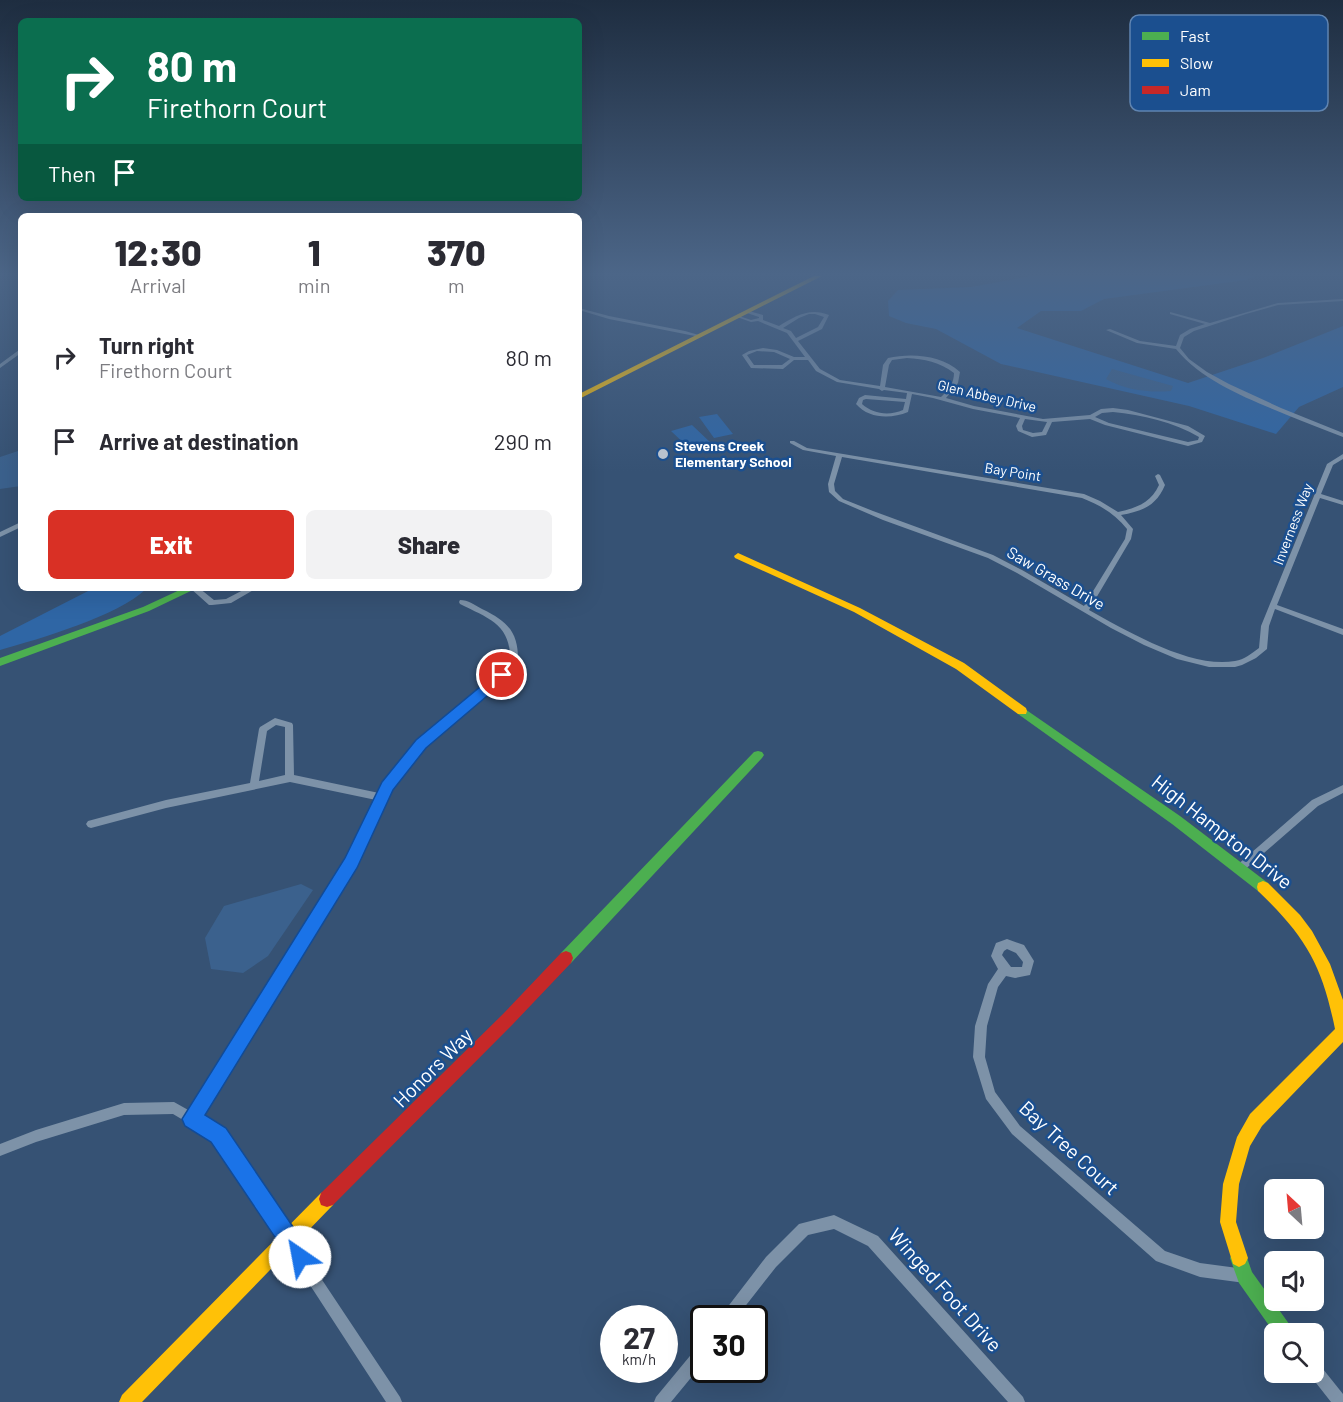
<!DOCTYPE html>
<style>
body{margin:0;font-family:Barlow,sans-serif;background:#f2f2f3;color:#2b2b33;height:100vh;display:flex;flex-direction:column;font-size:22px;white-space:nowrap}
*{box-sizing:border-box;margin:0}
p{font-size:20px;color:#7c7c81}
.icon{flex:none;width:33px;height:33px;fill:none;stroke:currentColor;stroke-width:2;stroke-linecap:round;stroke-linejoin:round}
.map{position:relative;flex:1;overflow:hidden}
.panel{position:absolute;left:18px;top:213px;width:564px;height:378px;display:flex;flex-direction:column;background:#fff;border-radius:9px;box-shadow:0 6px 24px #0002}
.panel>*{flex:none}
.guide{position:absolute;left:18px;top:18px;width:564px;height:183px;border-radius:9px;box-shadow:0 6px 24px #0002;background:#0b6e4f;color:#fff;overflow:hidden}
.needle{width:39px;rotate:334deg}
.fabs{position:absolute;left:1264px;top:1179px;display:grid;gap:12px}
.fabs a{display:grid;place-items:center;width:60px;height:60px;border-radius:9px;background:#fff;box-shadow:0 6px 24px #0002;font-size:30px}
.speed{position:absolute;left:600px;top:1305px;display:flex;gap:12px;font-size:30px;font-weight:700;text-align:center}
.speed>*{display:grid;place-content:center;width:78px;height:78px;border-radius:50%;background:#fff;box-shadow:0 6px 24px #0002;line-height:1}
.speed small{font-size:15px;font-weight:400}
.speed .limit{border:3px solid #111;border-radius:9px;background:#fff;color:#111}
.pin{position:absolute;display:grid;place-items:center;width:51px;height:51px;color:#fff;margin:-26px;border:3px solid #fff;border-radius:50%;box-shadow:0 2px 6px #0007}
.me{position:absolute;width:66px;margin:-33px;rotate:327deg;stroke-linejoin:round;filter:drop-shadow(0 0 4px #0008)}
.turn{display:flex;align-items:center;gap:21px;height:126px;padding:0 30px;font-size:27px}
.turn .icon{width:78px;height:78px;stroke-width:2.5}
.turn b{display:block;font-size:42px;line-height:51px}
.then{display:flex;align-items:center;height:57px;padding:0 30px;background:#0003;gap:12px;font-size:22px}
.eta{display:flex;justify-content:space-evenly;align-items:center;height:102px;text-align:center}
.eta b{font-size:36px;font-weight:800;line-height:42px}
.cta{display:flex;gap:12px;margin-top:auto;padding:12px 30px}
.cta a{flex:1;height:69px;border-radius:9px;background:#d93025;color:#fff;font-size:24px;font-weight:800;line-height:69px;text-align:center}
.cta a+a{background:#f2f2f3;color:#2b2b33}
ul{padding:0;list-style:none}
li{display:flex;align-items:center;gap:18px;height:84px;padding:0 30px}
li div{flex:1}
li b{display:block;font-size:22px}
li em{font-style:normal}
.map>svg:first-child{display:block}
</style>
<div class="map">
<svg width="1343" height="1402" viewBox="0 0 1343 1402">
<rect width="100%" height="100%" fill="#365274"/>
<path fill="#2f66a5" d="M1031,276H1256L1246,280L1104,299L1081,311H1041L1017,328L1188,383L1263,358L1343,326V387L1299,407L1276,434L1189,406L1001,364L936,329L906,323L889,316L888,301L898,290L971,287Z
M717,414L733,434L714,438L699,417Z
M692,425L711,443L690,449L671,431Z
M94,588L146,589C118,616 39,639 0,650V636Z"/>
<path fill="#3b618d" d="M1112,369L1173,386L1171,391C1150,393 1125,390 1106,379Z
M21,450V486L0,489V457Z
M301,884L313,890L268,956L243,973L211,969L205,938L224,906Z"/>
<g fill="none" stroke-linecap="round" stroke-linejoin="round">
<path fill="#7d92a8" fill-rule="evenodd" d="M1343,299V301L1278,305L1246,314L1194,331L1184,337L1180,348L1189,359L1207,372L1229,384L1281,408L1343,433V437C1324,430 1305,422 1287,415C1249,399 1203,382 1176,349L1137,343L1106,330L1110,329L1140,341L1176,346L1180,335L1190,329L1205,324L1170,314V312L1210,323L1278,303Z
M579,308L609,316L685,331L702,336L700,337L609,319L579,310Z
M749,311L763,315V320L779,326C795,316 810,307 829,315L822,329L798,341L820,369L840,380L880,386L883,365L888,358C912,353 941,355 960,372L958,383L946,398L974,406L1043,419L1090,415L1101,409L1113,408L1128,410L1188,426L1205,436L1202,442L1188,446L1105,425L1090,419L1052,422L1046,435L1032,437L1018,431L1016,426L1020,418L973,409L933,398L912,394L908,412C891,419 869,419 856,404L859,398L865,395L906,399L907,393L884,390L882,391L879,389L837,382L816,371L808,360H794L783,369L751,368L742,355L749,351L763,348L777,350L794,357H805L787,333L758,321L751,322L737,317L739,316L751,320L759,318V317L747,313V311ZM809,314H815L824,317L818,327L796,338L791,331L783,328L799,318ZM757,351L774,352L790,359L782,365H754L747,355ZM907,358C924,359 940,362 954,373C954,383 949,390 941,397L885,387L889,365L892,360ZM866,399L905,402L903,410C889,416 873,414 862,404L863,400ZM1113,412C1142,415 1174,422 1199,437L1198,440L1188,442L1109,423L1095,417L1102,413ZM1025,419L1047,422L1042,432L1033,433L1023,430L1022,426Z
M19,350H21V353L0,368V364Z
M790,441H794L807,448L1084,494L1100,501L1118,512C1136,508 1151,503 1159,485L1155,476L1158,474L1160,475L1165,485C1156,506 1143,511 1121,515L1133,529L1131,539L1089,610C1127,631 1191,669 1235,661C1244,660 1252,653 1259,648L1261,626L1327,464L1343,454V459L1333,465L1321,494L1343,501V505L1320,498L1277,605L1343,629V635L1275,609L1269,626L1267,649L1256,658L1242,665L1235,667H1209L1177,659L1144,645L1111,628L1017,573L988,558L883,520L839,501L829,492L828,484L836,456L803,450L790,443ZM842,457L1082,498C1100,505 1115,514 1127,529L1125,539L1084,606L1022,570L993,555L873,511L843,499L835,491L834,484Z
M21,522V527L0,537V532Z
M190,588H199L214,600L226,599L247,588H257L231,603L212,605H209Z
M460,600C468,600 475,605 482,609C509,622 519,633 518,664L424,746L390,788L354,866L200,1117L223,1131L400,1397L402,1402H386L215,1139L173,1114L124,1115L36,1142L0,1156V1144L36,1130L124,1103L174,1102L190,1111L348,860L376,800L290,782L166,808L91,828L88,827L86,824L88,821L166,800L250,783L259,729L260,727L275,718L292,723L293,725L294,775L379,793L384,783L418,742L510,663C512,625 490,619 460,604L459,602ZM276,725L285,727V775L259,781L267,731Z
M1343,785V793L1318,806L1242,872L1239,873L1236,872L1234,869L1236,866L1312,800Z
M1007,939L1024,945L1034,961L1030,975L1015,978L1006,976L998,987L987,1026L985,1057L995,1092L1020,1126L1165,1251L1200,1263L1245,1269L1250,1271L1252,1276L1250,1281L1245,1283L1200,1277L1156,1261L1012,1134L986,1099L973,1057L975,1026L988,984L998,969L991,956L996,943ZM1007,949L1016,953L1023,962L1022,967H1011L1002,955L1004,951Z
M834,1215L878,1236L1023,1397L1025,1402H1008L868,1246L834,1229L808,1235L776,1267L736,1318H721L723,1313L766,1257L799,1224Z
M704,1343V1362L671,1402H654L656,1397L699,1345Z
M1314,1362L1319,1364L1343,1394V1402H1331L1309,1374L1308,1372H1314Z"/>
<path fill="#4caf50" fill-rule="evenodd" d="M184,588H197L149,611L0,666V658L143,607Z
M1022,707L1180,816L1268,883L1269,887L1268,891L1263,893L1258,891L1172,824L1018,714L1017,711L1018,708Z
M758,751L762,752L764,755L762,758L571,963L566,965L561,963L559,958L561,953L754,752Z
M1239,1249L1245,1252L1252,1272L1292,1328L1295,1334H1275L1239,1283L1230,1258L1233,1252Z"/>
<path fill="#ffc107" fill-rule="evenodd" d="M814,276H822L579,399V394Z
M738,553L860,608L964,663L1026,708L1027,711L1026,714H1018L956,669L854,612L735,558L734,556Z
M1263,881L1268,883L1300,915L1312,931L1330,964L1343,1000V1042L1262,1126L1250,1146L1239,1184L1236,1222L1248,1258L1245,1264L1239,1267L1233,1264L1220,1222L1223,1184L1237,1137L1250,1114L1335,1029C1322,965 1306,937 1258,891L1257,887L1258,883Z
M327,1191L333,1193L335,1199L333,1205L142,1402H119L122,1395L321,1193Z"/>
<path fill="#c62828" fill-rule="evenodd" d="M566,951L571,953L573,958L571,963L513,1024L333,1205L327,1207L321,1205L319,1199L321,1193L503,1014L561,953Z"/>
</g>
<linearGradient id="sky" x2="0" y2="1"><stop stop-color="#1e2d40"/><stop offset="0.58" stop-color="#4c6688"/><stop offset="1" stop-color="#4c6688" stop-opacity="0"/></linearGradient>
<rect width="1343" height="472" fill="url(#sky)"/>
<path fill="#1a73e8" stroke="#114b97" stroke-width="1.5" d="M502,670L507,672L509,675L507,679L426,748L393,790L357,868L205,1115L226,1128L308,1249L312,1257L308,1264L300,1268L293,1264L211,1142L185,1126L182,1119L345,858L382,782L416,740L498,672Z"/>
<circle fill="#b9c2ce" stroke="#1b4f8f" stroke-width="2" cx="663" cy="454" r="6"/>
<g text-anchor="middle" stroke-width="5" stroke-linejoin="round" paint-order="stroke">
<g font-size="14" fill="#fff" stroke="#1b4f8f">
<text transform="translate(987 396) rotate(13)" y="5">Glen Abbey Drive</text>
<text transform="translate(1013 472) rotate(9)" y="5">Bay Point</text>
<text transform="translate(1293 524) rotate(-69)" y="5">Inverness Way</text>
</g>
<g font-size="14" font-weight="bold" fill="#fff" stroke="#1b4f8f" text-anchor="start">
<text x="675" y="451">Stevens Creek<tspan x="675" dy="16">Elementary School</tspan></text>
</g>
<g font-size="16" fill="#fff" stroke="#1b4f8f">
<text transform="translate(1056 578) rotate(30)" y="6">Saw Grass Drive</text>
</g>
<g font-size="20" fill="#fff" stroke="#1b4f8f">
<text transform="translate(1222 832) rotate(38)" y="7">High Hampton Drive</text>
<text transform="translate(433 1068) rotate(-45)" y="7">Honors Way</text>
<text transform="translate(1069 1148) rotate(43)" y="7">Bay Tree Court</text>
<text transform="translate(945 1290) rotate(48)" y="7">Winged Foot Drive</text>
</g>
</g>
<rect x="1130" y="15" width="198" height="96" rx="9" fill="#1b4f8f" stroke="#5f84b1" stroke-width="1.5"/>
<rect x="1142" y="32" width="27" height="8" fill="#4caf50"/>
<rect x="1142" y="59" width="27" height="8" fill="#ffc107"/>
<rect x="1142" y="86" width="27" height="8" fill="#c62828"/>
<g font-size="16" fill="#fff">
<text x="1180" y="42">Fast</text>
<text x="1180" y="69">Slow</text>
<text x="1180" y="96">Jam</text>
</g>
</svg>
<div class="fabs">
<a><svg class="needle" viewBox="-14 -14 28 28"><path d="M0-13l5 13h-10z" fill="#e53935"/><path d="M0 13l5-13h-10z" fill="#7c7c81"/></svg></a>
<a><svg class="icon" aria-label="sound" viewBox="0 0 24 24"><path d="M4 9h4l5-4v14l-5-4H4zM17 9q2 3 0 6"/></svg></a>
<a><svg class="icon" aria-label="search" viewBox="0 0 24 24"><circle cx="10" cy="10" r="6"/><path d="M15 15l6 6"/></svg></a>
</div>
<div class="speed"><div>27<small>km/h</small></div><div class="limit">30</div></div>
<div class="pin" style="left:502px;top:675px;background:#d93025"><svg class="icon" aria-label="arrive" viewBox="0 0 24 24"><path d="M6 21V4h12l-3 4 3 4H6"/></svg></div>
<svg class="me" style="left:300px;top:1257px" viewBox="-20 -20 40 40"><circle r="19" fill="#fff"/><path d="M0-13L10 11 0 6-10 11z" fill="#1a73e8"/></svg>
<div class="guide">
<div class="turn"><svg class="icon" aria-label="right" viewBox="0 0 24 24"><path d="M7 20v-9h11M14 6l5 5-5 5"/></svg><div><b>80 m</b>Firethorn Court</div></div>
<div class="then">Then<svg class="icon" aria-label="arrive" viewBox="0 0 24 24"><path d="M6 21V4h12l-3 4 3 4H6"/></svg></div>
</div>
<section class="panel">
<div class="eta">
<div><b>12:30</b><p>Arrival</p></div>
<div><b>1</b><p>min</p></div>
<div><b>370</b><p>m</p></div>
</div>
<ul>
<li><svg class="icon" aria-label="right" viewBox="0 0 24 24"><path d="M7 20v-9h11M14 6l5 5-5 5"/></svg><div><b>Turn right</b><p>Firethorn Court</p></div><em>80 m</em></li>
<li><svg class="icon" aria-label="arrive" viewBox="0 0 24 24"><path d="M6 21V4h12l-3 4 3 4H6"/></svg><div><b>Arrive at destination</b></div><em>290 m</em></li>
</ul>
<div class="cta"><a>Exit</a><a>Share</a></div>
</section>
</div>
